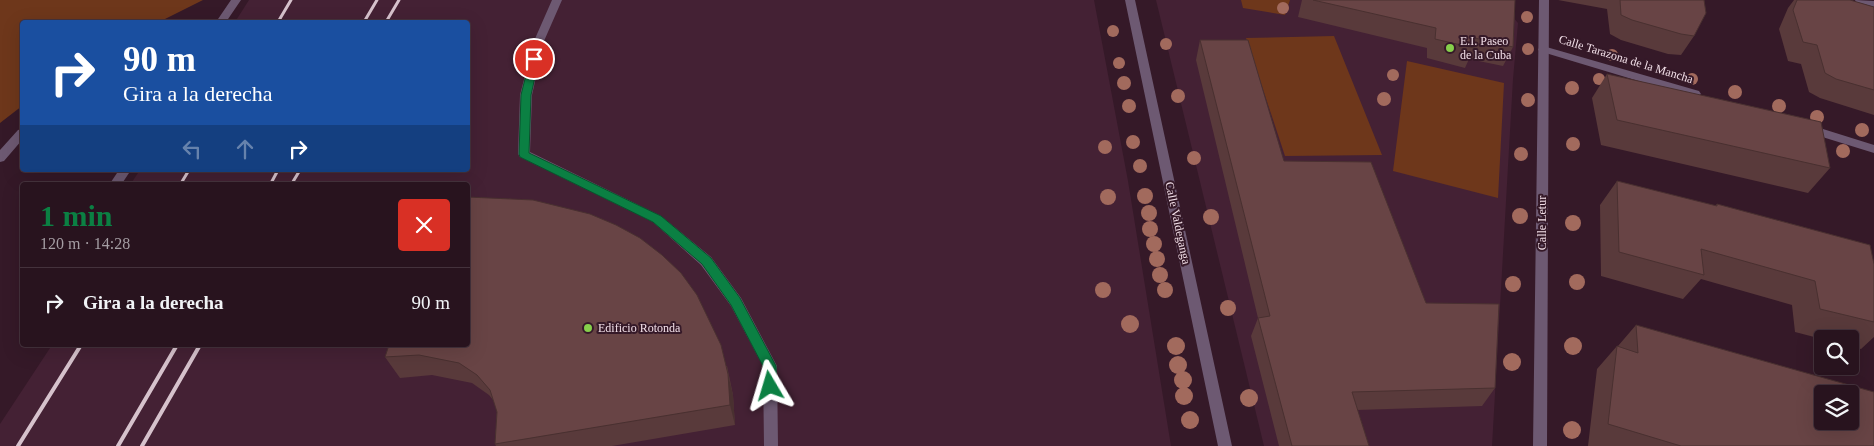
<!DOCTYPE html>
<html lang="es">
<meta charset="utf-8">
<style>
body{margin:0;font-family:Georgia,serif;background:#301c27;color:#f1f3f6;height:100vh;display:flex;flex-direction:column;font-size:19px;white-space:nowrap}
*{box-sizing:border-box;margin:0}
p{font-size:16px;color:#a59ea4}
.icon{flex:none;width:28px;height:28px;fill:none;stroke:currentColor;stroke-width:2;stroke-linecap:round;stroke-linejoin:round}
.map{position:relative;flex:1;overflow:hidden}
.sheet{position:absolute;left:20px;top:182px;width:450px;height:165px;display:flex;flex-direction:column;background:#28131e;border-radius:5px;box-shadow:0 5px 20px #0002,0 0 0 1px #44323c}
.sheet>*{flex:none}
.banner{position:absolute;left:20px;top:20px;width:450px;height:152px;border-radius:5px;box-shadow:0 5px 20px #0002,0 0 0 1px #44323c;background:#1a4fa0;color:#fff;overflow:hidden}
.buttons{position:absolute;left:1814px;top:330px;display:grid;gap:10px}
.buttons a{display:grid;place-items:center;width:45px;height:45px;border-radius:5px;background:#28131e;box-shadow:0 5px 20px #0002,0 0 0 1px #44323c;font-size:25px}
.pin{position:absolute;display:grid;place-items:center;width:42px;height:42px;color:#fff;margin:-21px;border:2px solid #fff;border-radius:50%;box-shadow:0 1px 5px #0007}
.me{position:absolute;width:55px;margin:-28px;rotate:353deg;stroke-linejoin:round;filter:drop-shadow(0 0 4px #0008)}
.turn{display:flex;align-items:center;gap:18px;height:105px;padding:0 20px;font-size:22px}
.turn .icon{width:65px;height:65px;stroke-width:2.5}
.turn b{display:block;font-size:35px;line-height:42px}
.lanes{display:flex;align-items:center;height:48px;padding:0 20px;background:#0003;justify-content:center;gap:25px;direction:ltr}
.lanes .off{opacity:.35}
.round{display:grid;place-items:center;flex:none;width:52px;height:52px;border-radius:5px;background:#301c27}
.head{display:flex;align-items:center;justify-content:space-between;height:85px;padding:0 20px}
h1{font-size:30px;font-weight:700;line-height:38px;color:#0b8043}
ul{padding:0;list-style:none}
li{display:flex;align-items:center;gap:15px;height:70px;padding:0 20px;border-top:1px solid #44323c}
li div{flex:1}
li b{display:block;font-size:19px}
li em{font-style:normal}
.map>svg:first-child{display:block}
</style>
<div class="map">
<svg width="1874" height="446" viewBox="0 0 1874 446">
<rect width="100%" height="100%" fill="#351928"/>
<path fill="#442134" d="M249,0H1094L1128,181L1171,446H0V424L52,345H468V185H130L140,170H468V22H235Z
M1156,0H1464L1506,9L1518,23L1513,79L1492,446H1264Z"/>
<path fill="#6e371b" d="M0,0H203L159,22H22V106L0,123Z
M1241,0H1290L1285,15L1243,8Z
M1334,36L1382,155L1285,156L1246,38Z
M1407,61L1504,83L1498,198L1393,171Z"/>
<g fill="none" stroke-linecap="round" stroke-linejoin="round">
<path fill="#6d5972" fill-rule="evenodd" d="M231,0H241L226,22H216Z
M552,0H562L544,41L532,95L530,152L661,216L711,257L741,298L777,366L778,446H764L763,366L731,306L701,265L653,222L520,157L518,154L520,95L534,41Z
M22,129V140L4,161L0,162V150L18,130Z
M119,170H131L121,185H109Z"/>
<path fill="#6d5972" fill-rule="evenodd" d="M1543,46L1699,91L1701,94L1695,98L1539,51L1538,49Z
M1807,124L1874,145V153L1803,131L1801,128L1803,125Z"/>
<path fill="#6d5972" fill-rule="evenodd" d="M1125,0H1135L1232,446H1218Z
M1539,0H1549L1547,446H1533Z
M1855,0L1874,1V7L1856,2Z"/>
<path stroke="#d6c2cc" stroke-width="3" d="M278,22L291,0
M364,22L377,0
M386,22L399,0
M180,185L189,170
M270,185L278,170
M291,185L300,170"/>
<path stroke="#d6c2cc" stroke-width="4" d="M18,446L81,345
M118,446L177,345
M142,446L200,345"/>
</g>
<g fill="#a26a5d">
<circle cx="1283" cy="8" r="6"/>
<circle cx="1527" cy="17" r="6"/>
<circle cx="1113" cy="31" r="6"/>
<circle cx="1166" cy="44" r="6"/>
<circle cx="1528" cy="49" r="6"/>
<circle cx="1612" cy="55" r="6"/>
<circle cx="1119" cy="63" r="6"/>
<circle cx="1393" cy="75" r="6"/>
<circle cx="1599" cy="79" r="6"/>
<circle cx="1692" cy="79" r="6"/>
<circle cx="1124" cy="83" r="7"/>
<circle cx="1572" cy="88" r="7"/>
<circle cx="1735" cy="92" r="7"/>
<circle cx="1178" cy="96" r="7"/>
<circle cx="1384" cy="99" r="7"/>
<circle cx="1528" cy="100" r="7"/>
<circle cx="1129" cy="106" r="7"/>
<circle cx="1779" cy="106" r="7"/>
<circle cx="1817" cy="117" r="7"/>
<circle cx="1862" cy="130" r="7"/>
<circle cx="1133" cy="142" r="7"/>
<circle cx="1573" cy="144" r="7"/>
<circle cx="1105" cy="147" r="7"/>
<circle cx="1843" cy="151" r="7"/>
<circle cx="1521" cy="154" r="7"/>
<circle cx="1194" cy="158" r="7"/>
<circle cx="1140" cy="166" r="7"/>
<circle cx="1145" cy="196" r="8"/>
<circle cx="1108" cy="197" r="8"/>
<circle cx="1149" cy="213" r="8"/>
<circle cx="1520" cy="216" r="8"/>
<circle cx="1211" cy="217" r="8"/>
<circle cx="1573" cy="223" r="8"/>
<circle cx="1150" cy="229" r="8"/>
<circle cx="1154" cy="244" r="8"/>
<circle cx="1157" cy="259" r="8"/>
<circle cx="1160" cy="275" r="8"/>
<circle cx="1577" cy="282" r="8"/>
<circle cx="1513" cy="284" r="8"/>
<circle cx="1103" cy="290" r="8"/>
<circle cx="1165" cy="290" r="8"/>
<circle cx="1228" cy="308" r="8"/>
<circle cx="1130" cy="324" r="9"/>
<circle cx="1176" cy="346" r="9"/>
<circle cx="1573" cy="346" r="9"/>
<circle cx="1512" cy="362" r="9"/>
<circle cx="1178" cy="365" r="9"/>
<circle cx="1183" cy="380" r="9"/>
<circle cx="1184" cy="396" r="9"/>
<circle cx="1249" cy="398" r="9"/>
<circle cx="1190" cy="420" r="9"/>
<circle cx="1572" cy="430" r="9"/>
</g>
<path fill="#593a3b" d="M1302,0H1515L1513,47L1503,66L1469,59L1465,68L1427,58V48L1298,17Z
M1558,0H1704L1694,36L1681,55L1668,54L1621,40L1610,34L1607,9Z
M1794,0H1850L1874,7V115L1820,98L1809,92L1801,64L1788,61L1779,29L1788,8Z
M1200,40L1284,161L1426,303L1495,388L1482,406L1357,410L1369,446H1279L1251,336L1258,318L1196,60Z
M1607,74L1830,168L1808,193L1601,145L1592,98Z
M1617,181L1715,206L1717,204L1874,264V337L1861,349L1850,346V339H1822L1795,332L1792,305L1701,279L1683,299L1601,276L1600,205Z
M1636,325L1874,446H1588L1597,369L1617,346H1618Z
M389,345L727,366L733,395L735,425L612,446H496L495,444L497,412L494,401L489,395L472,383L432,375L400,378L385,357Z"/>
<path fill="#493030" d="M721,345L733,395L735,425L730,405Z"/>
<path fill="#684445" stroke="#493030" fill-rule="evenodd" d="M1313,0H1515L1513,47L1475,38L1474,48L1435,39L1436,28Z
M1620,0H1704L1706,13L1694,36L1681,34L1632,20L1621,15Z
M1797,0H1850L1874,7V90L1836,79L1825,73L1817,45L1803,42L1793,10Z
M1200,40H1248L1284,161L1371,162L1426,303L1499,304L1495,388L1352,392L1369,446H1292L1258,318L1270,316Z
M1607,74L1821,122L1830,168L1617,120Z
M1617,181L1717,206V204L1870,245L1874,264V322L1820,309L1815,281L1701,249L1704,275L1619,252Z
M468,197L533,200L590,214L616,225L640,238L662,255L681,273L697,295L721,345L728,374L730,405L495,444L497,412L490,390L477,375L459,363L419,355L385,357L389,345H468Z
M1636,325L1874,392V446H1681L1608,424L1617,346L1638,353ZM1822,394H1850V421H1822Z"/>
<path fill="#0b8043" stroke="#07532c" d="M534,56L539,59L531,95L529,153L661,216L711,258L740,298L776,366L777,386L775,389L770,391L766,389L764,386L763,366L731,305L702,264L653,222L520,157L519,154L521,95L530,59Z"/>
<g fill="#86cf4b" stroke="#351928" stroke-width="2">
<circle cx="1450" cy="48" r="5"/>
<circle cx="588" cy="328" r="5"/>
</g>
<g text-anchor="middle" stroke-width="4" stroke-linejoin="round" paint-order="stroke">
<g font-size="12" fill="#f3e0e9" stroke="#351928" text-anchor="start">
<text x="1460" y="45">E.I. Paseo<tspan x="1460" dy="14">de la Cuba</tspan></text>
<text x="598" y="332">Edificio Rotonda</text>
</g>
<g font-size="12" fill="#f3e0e9" stroke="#351928">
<text transform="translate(1626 59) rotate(17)" y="4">Calle Tarazona de la Mancha</text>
<text transform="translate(1178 223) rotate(78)" y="4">Calle Valdeganga</text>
<text transform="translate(1542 223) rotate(-90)" y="4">Calle Letur</text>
</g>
</g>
</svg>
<div class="buttons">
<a><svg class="icon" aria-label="search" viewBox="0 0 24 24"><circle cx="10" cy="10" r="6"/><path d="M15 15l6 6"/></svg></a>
<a><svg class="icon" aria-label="layers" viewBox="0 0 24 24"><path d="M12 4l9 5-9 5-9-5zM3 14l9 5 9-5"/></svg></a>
</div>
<div class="pin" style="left:534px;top:59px;background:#d93025"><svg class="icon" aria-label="arrive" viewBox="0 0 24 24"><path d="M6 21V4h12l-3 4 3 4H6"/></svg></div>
<svg class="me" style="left:770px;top:386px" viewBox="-20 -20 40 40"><path d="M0-17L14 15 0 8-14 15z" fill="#0b8043" stroke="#fff" stroke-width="4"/></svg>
<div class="banner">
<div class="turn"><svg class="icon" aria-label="right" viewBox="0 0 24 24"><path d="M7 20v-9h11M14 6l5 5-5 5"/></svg><div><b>90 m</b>Gira a la derecha</div></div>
<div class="lanes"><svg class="icon off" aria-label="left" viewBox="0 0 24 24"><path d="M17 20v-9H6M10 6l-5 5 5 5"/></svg><svg class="icon off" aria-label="ahead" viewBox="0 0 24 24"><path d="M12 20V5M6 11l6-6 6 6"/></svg><svg class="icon" aria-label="right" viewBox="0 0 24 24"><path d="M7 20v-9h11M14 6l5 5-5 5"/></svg></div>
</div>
<section class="sheet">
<div class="head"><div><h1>1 min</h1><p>120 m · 14:28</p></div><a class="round" style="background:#d93025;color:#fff"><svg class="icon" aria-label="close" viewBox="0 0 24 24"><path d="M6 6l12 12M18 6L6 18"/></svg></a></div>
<ul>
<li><svg class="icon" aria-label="right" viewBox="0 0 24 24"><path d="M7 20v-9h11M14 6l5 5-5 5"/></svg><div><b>Gira a la derecha</b></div><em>90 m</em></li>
</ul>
</section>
</div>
